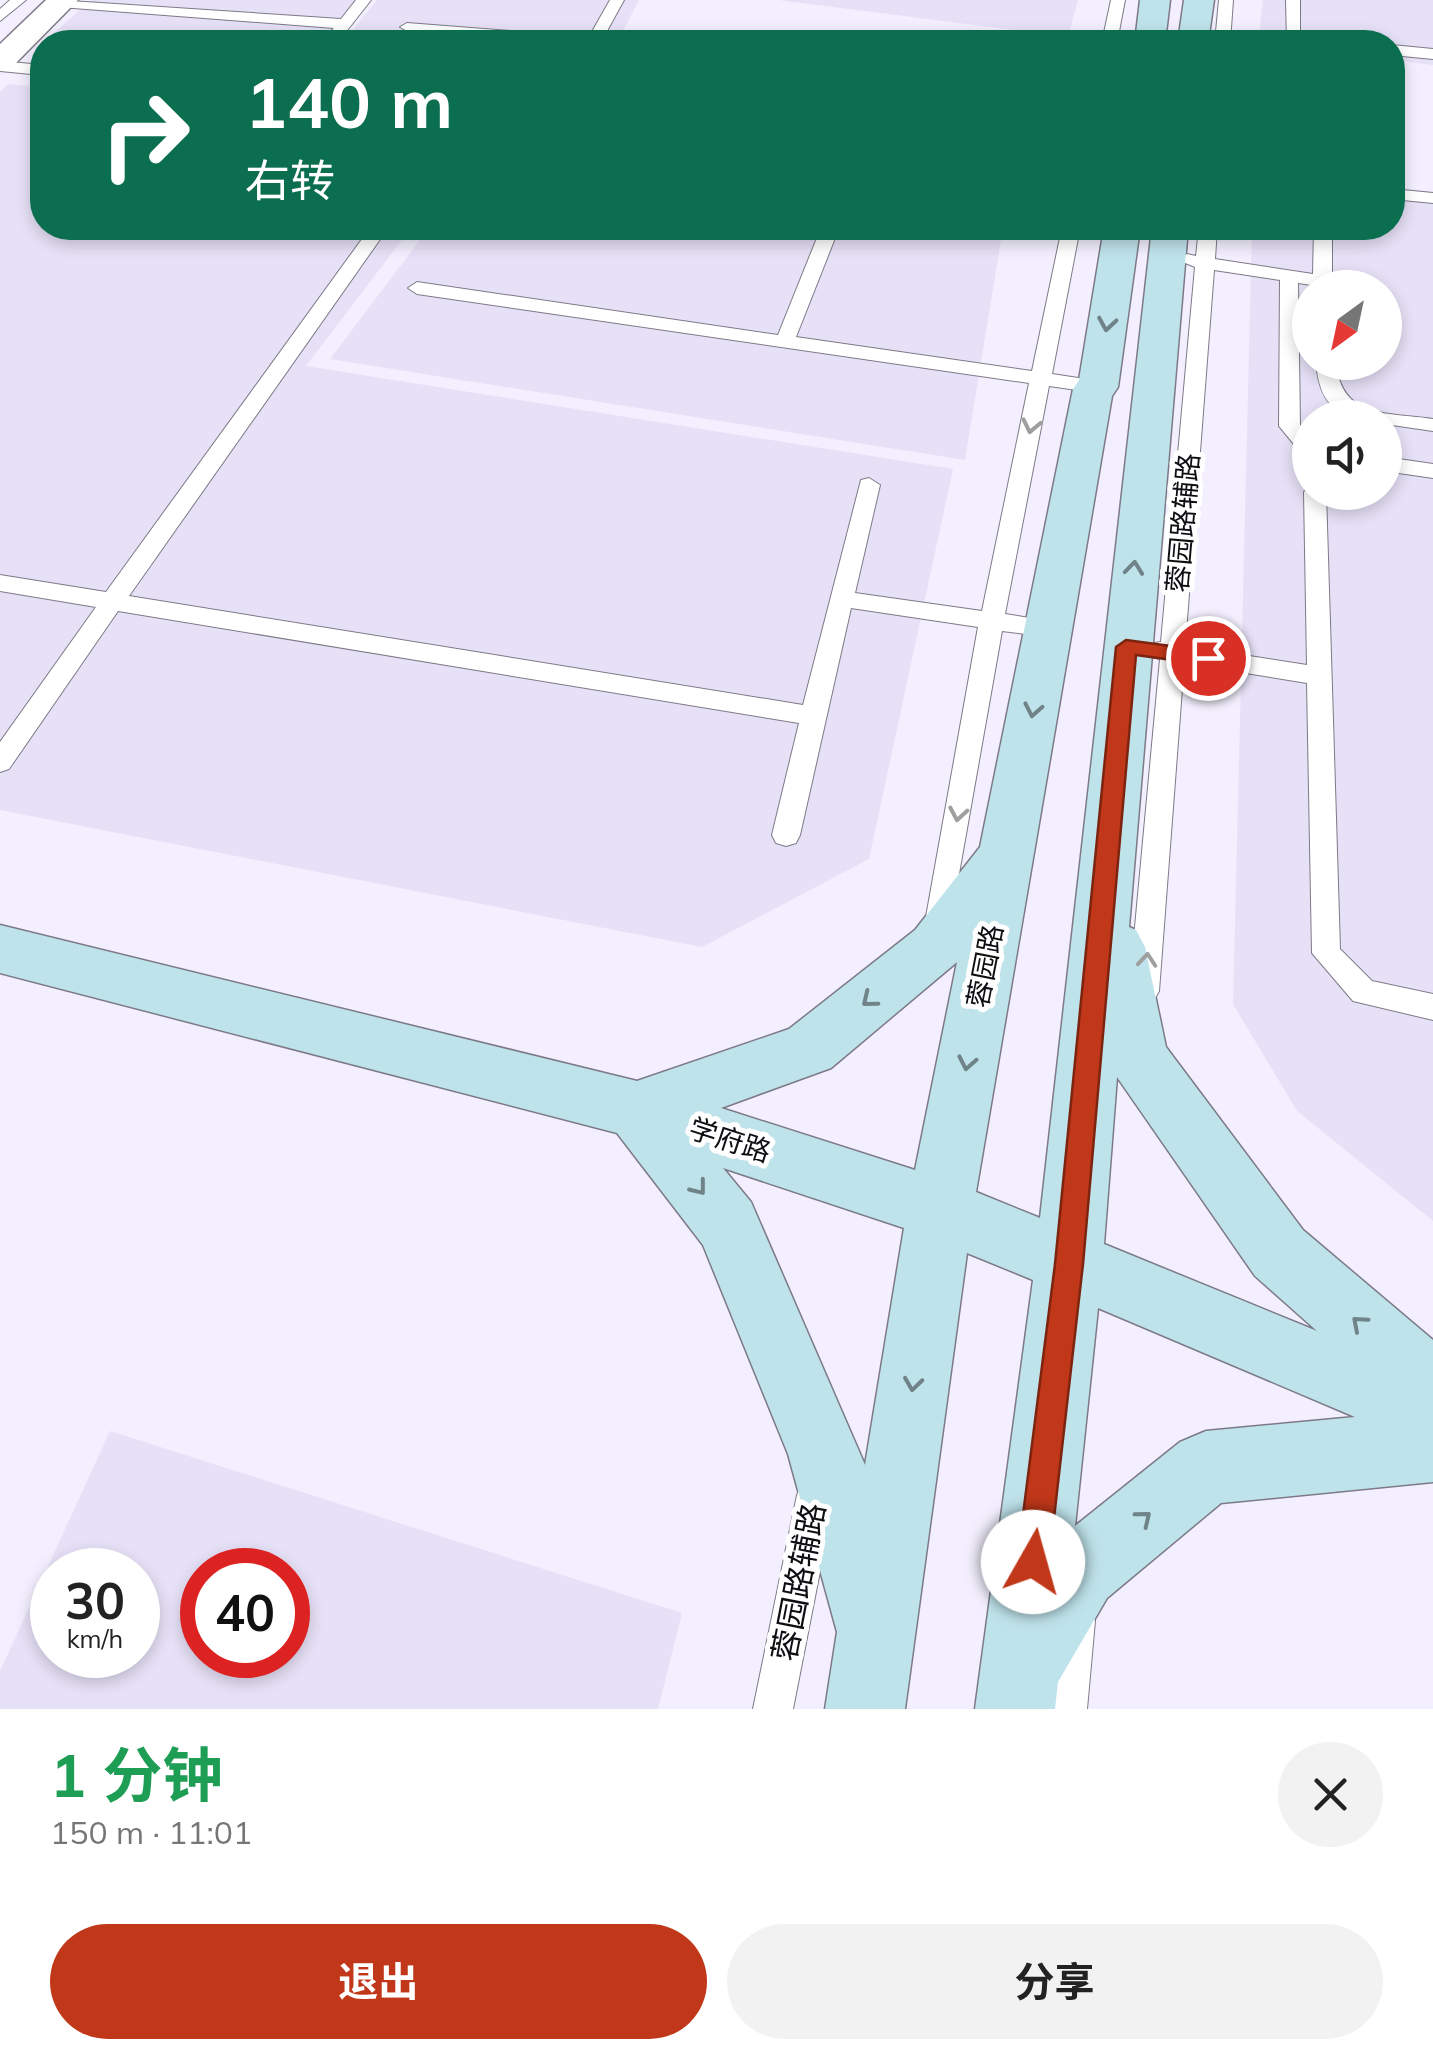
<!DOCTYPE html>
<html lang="zh">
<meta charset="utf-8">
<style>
body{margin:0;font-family:Mulish,"Noto Sans SC",sans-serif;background:#f2f2f2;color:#222;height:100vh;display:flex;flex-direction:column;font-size:38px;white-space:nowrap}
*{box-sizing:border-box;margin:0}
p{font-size:32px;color:#767676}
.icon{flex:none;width:55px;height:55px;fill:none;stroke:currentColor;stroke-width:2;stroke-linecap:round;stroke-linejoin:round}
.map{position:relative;height:1709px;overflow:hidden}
.panel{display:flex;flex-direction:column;background:#fff;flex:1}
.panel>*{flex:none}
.hud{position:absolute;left:30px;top:30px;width:1375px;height:210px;border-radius:40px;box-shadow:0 5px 15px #0003;background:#0b6e4f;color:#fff;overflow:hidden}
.needle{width:65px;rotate:213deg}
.buttons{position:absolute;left:1292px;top:270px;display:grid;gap:20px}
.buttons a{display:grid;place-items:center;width:110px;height:110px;border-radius:50%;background:#fff;box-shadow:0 5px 15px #0003;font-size:50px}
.speed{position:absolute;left:30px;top:1548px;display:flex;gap:20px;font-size:50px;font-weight:700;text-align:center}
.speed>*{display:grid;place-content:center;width:130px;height:130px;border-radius:50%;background:#fff;box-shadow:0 5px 15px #0003;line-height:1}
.speed small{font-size:25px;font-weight:400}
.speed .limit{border:15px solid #d22;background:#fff;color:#111}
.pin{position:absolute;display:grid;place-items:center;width:85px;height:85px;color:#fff;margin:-42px;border:5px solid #fff;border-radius:50%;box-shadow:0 2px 10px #0007}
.me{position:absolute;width:110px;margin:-55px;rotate:7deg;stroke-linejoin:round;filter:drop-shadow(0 0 8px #0008)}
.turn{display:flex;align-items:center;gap:35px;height:210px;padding:0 50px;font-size:45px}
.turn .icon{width:130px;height:130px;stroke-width:2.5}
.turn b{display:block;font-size:70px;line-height:85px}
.round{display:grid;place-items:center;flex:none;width:105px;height:105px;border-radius:52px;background:#f2f2f2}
.overview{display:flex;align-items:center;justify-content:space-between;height:170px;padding:0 50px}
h1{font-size:60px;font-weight:700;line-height:75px;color:#1e9e55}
.button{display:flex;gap:20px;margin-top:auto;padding:20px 50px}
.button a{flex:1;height:115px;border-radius:60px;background:#c13719;color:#fff;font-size:40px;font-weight:700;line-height:115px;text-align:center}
.button a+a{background:#f2f2f2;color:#222}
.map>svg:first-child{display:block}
</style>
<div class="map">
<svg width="1433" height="1709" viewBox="0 0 1433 1709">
<rect width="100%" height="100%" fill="#f3effe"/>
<path fill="#e7e1f7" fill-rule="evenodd" d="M91,0H370L336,42H44Z
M377,0H639L617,42H343Z
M778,0H1078L1068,37Z
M1263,0H1433V65L1393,60L1392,42H1258Z
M8,84L42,87V228H411L306,366L953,469L869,859L702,947L0,810V92Z
M1393,187L1433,192V1221L1297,1111L1233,1004L1252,228H1392ZM1310,288H1385V362H1310ZM1310,418H1385V492H1310Z
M429,228H1003L965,460L330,359Z
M110,1431L682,1613L658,1709H0V1671ZM52,1570H138V1655H52ZM202,1570H288V1655H202Z"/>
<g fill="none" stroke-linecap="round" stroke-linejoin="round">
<g stroke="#7d7a87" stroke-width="2">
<path id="lane" d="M10,0H26L0,21V9Z
M55,0L341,19L356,0H371L338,42H322L334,28L60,7L55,6Z
M610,0H624L601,42H543L407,31L400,27L407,23L589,37Z
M1111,0H1125L1117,42H1102Z
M1219,0H1233L1230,42H1215Z
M1286,0H1300V35L1322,37L1329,42H1287Z
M1392,45L1433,49V59L1392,55Z
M0,61L42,65V75L0,71Z
M1392,189L1433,193V203L1392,199Z
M370,228H388L129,596L803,705L861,480L869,478L880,485L855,593L982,611L1029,383L417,294L408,288L417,282L778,335L821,228H839L796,337L1032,371L1062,228H1080L1052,374L1098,381L1108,387L1098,393L1049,386L1005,614L1048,621L1060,629L1048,637L1002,631L948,936L938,940L928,936L924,928L978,627L851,608L800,835L796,843L786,846L776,843L772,835L799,723L118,611L9,769L0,772V742L96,607L0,591V575L106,592Z
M1199,228H1217L1215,259L1313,274L1314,228H1332V288L1298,283L1300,425L1310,436V456L1302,454L1279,426L1280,280L1214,270L1185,646L1307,665L1304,492L1310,486V492H1326L1340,949L1372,981L1433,994V1020L1353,1001L1312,953L1307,683L1184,663L1159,991L1154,1000L1144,1004L1134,1000L1129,991L1160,659L1147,656L1144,650L1147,644L1161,642L1195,267L1178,260L1187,254L1196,256Z
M1316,362H1336C1341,420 1388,412 1433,419V431L1385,424V418C1341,418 1320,411 1316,362Z
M1385,457L1433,464V478L1385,471Z
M816,1476L829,1482L835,1495L793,1709H753L797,1495L803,1482Z
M1075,1601L1089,1607L1095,1621L1087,1709H1047L1055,1621L1061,1607Z"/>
</g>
<g stroke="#7d7a87" stroke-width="3">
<path id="street" d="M46,0H78L11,68L0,70V44Z"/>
</g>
<g stroke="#7d7a87" stroke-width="3">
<path id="secondary" d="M1140,0H1170L1165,42H1135Z
M1184,0H1214L1208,42H1178Z
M1104,228H1140L1118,387L1112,396L976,1192L1040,1218L1152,228H1188L1129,927L1136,930L1145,947L1166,1047L1303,1230L1433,1340V1482L1221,1503L1107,1598L1058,1682L1055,1709H975L1033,1280L967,1253L905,1709H825L837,1632L788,1454L703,1245L617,1133L0,973V925L637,1081L789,1029L915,930L980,847L1073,389L1079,380ZM957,962L915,1170L721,1108L831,1068ZM1117,1077L1255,1276L1317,1331L1104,1244ZM723,1168L904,1228L865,1465L751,1202ZM1098,1308L1355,1417L1206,1431L1180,1442L1075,1526Z"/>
</g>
<use href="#lane" fill="#fff" fill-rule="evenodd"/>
<use href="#street" fill="#fff" fill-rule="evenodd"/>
<use href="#secondary" fill="#bfe3eb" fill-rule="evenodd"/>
</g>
<defs><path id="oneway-chevron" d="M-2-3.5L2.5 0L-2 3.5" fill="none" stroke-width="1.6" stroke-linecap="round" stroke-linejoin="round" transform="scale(2.5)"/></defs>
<g stroke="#708389">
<use href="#oneway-chevron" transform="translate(1107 324) rotate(99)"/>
<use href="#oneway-chevron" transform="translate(1134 568) rotate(-84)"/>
<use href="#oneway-chevron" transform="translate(1033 710) rotate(101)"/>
<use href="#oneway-chevron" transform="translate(869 1000) rotate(141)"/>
<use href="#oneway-chevron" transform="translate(967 1063) rotate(101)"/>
<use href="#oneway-chevron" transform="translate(699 1188) rotate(52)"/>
<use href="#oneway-chevron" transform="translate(1359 1323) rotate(-139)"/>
<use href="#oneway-chevron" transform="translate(913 1384) rotate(98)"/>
<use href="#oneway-chevron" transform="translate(1144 1518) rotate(-39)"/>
</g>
<g stroke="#9f9fa0">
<use href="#oneway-chevron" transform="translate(1031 426) rotate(102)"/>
<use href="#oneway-chevron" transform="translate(958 814) rotate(100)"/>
<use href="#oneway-chevron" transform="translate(1147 960) rotate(-85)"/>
</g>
<path fill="#c13719" stroke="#7d2410" stroke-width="2.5" d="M1126,640L1208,651L1219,658L1208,665L1136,655L1083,1264L1049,1562L1044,1573L1033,1578L1022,1573L1017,1562L1055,1264L1116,647Z"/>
<g text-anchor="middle" stroke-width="10" stroke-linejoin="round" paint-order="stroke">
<g font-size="28" fill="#0f0e12" stroke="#fff">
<text transform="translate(1183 523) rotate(-85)" y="10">蓉园路辅路</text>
<text transform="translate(985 966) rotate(-79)" y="10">蓉园路</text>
<text transform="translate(730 1140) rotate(18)" y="10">学府路</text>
</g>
<g font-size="32" fill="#0f0e12" stroke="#fff">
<text transform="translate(799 1582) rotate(-79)" y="11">蓉园路辅路</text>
</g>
</g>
</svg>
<div class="buttons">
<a><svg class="needle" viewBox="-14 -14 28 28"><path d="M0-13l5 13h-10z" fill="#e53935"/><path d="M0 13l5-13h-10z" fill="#767676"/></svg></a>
<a><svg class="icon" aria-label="sound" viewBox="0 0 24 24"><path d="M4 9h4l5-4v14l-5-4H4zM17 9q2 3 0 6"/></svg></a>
</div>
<div class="speed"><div>30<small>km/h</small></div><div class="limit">40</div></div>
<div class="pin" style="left:1208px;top:658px;background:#d93025"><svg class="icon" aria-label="arrive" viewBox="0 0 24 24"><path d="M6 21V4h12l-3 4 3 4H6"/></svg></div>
<svg class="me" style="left:1033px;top:1562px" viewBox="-20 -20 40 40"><circle r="19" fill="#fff"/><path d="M0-13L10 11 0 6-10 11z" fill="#c13719"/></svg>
<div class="hud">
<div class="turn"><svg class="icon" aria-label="right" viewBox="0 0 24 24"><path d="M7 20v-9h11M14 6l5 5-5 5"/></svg><div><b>140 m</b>右转</div></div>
</div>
</div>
<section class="panel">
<div class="overview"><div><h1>1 分钟</h1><p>150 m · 11:01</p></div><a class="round"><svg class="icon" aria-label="close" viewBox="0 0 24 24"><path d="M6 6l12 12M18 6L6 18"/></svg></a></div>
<div class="button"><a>退出</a><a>分享</a></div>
</section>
